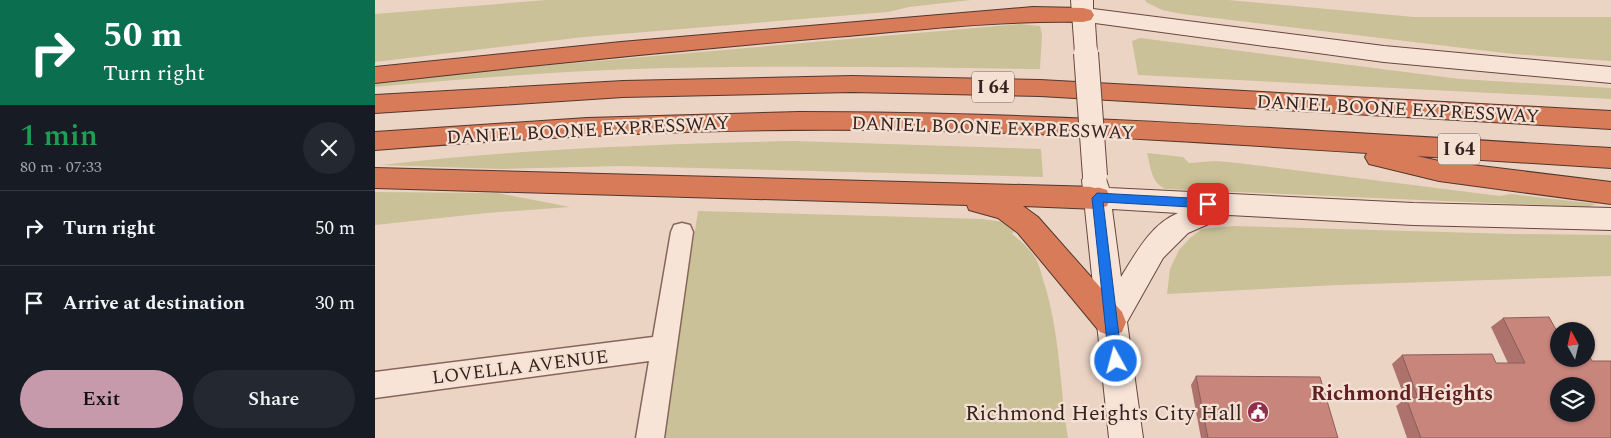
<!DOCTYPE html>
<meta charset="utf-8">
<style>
body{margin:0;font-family:Spectral,serif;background:#242831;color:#f1f3f6;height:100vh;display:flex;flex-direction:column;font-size:19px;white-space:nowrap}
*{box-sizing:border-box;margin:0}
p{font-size:16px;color:#9ea1a6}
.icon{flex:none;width:28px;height:28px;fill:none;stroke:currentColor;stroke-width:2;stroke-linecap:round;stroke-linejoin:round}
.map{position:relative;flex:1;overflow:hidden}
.details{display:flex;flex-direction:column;background:#171b24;width:375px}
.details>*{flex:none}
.top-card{background:#0b6e4f;color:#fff;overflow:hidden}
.needle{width:32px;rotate:352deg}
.controls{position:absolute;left:1175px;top:322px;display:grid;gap:10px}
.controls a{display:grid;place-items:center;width:45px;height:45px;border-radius:50%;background:#171b24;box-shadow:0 1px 4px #0004;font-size:25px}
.pin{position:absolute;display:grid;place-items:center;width:42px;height:42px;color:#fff;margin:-21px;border-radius:10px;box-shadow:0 2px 8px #0006}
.me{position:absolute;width:55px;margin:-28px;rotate:353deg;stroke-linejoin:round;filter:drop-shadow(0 0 4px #0008)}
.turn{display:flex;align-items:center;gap:18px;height:105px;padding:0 20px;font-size:22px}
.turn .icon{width:65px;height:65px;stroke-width:2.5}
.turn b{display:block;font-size:35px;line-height:42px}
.round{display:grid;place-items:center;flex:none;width:52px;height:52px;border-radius:26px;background:#242831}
.overview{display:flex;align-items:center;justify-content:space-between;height:85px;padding:0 20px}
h1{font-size:30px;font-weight:600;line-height:38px;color:#1e9e55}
.button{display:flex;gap:10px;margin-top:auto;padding:10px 20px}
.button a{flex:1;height:58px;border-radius:30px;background:#c69aaa;color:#111;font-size:20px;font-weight:600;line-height:58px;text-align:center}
.button a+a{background:#242831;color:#f1f3f6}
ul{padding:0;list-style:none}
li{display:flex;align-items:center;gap:15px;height:75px;padding:0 20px;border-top:1px solid #363941}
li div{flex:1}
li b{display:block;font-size:19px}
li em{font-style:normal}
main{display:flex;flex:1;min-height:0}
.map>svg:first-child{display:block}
</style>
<main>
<section class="details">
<div class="top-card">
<div class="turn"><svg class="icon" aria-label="right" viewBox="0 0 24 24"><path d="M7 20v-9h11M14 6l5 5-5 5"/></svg><div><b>50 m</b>Turn right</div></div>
</div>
<div class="overview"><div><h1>1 min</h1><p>80 m · 07:33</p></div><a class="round"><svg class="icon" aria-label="close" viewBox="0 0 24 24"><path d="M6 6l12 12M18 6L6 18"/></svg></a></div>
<ul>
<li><svg class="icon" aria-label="right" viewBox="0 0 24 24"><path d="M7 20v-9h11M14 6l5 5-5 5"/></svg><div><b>Turn right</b></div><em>50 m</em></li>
<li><svg class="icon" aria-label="arrive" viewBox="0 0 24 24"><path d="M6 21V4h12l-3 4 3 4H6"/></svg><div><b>Arrive at destination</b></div><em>30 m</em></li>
</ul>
<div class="button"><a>Exit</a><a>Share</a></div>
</section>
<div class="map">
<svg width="1236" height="438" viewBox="0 0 1236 438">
<rect width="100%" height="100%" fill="#ecd4c4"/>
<path fill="#cac198" d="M171,0H596L534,7L513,12L209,37L0,62V14Z
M770,0H853L1039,17H1236V61L1138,54L807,14L787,10L771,2Z
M645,24L665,26L667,34L665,69C530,67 395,65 260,69C173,72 87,79 0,87V83L40,77Z
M765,38L1085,79L1236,88V99L763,75L757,41Z
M420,141L666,149L668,177L247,166L127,169L6,165C143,149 282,144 420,141Z
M772,153L808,157L814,163L840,161L863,163L1125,196L1135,194L1222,204L1212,207L790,189C776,182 776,168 772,153Z
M0,192L122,193L195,207L112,213L0,225Z
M323,211L607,219L628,222L641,228L637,234C647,242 658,251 663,263C666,271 668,280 671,289C685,338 685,388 693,438H288Z
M858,226L1138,234L1236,235V276L963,285L792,294L795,269L804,250L815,238L827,229Z"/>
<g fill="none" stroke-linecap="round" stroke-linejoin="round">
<g stroke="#86665b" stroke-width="3">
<path id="street" d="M307,223L315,225L318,232L289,438H261L274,361L0,398V372L278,337L296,232L299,225Z"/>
</g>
<g stroke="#68473f" stroke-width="2">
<path id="secondary" d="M696,0H718V9L1009,46L1236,67V83L1009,62L720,23L722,53L719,58L711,61L703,58L700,53Z
M720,170L729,173L734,188L1038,203L1236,208V230L1038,225L854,215L813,233L788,258L752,322L768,438H734L707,180L711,173ZM737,209L803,213C776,224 761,253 746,277Z"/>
</g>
<g stroke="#54362f" stroke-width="2">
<path id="highway" d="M658,7L708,8L716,10L719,15L716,20L708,22C621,20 534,31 448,38C298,51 149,66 0,83V67L246,42Z
M477,76L665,80L1236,111V129L665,96L477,92L248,97L0,113V95L248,81Z
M424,112C695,112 965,133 1236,148V168L1042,156L1064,161L1236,182V204L1064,181L994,164L990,157L992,153C826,142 660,131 494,130C329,128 164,137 0,150V132L212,118Z
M0,168L722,187L732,190L735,198L732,206L722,209L648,206L663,217L747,312L751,322L747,332L736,336L725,332L643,233L623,218L594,210L592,205L0,188Z"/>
</g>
<use href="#street" fill="#f7e4d7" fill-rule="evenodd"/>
<use href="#secondary" fill="#f7e4d7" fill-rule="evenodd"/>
<use href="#highway" fill="#d77b59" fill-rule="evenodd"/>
<g stroke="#68473f" stroke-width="26" stroke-linecap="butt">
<path id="secondary-bridge" d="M711,53L720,176"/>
</g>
<use href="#secondary-bridge" stroke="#f7e4d7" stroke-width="24"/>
</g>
<path fill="#ac726b" d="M1128,318L1236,438H1032L1021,406L1030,399L1017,364L1027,355L1121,363H1133L1116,327Z
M821,376L963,438H826L816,385Z"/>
<path fill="#c8857c" stroke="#8c5d57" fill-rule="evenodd" d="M1174,317L1184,335V359H1211V350L1217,361H1236V438H1046L1031,398H1043L1027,355L1117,354L1121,363H1150L1128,318ZM1184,386H1211V414H1184Z
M821,376L945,377L963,438H833Z"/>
<path fill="#1a73e8" stroke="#114b97" d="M722,193L833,199L839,204L833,208L728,202L747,361L745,365L741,367L736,365L734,361L717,198Z"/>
<defs>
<g id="civic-disc" transform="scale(1.125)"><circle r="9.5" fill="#922e4c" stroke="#f4e1d3"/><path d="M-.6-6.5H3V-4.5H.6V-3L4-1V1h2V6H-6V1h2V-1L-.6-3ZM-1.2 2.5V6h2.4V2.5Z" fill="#fff"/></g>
</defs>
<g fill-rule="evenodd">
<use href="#civic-disc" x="883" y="412"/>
</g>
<g text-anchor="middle" stroke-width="4.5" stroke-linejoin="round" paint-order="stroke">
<g fill="#f4e1d3" stroke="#6f5c55" stroke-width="1">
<rect x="597" y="71.5" width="42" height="31" rx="4"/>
<rect x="1063" y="133.5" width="42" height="31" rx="4"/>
</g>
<g font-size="18" font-weight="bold" fill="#36231f">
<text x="618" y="93">I 64</text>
<text x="1084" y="155">I 64</text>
</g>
<g font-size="19" fill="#36231f" stroke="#f4e1d3">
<text transform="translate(1023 108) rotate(3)" y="7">DANIEL BOONE EXPRESSWAY</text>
<text transform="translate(618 127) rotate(2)" y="7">DANIEL BOONE EXPRESSWAY</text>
<text transform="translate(213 129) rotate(-3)" y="7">DANIEL BOONE EXPRESSWAY</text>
<text transform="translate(145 366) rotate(-7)" y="7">LOVELLA AVENUE</text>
</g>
<g font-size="21" font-weight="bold" fill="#612025" stroke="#f4e1d3">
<text x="1027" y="400">Richmond Heights</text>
</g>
<g font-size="22" fill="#36231f" stroke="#f4e1d3" text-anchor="end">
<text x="867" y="420">Richmond Heights City Hall</text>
</g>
</g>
</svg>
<div class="controls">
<a><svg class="needle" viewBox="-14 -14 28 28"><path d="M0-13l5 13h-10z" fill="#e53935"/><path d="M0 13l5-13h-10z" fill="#9ea1a6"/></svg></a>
<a><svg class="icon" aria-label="layers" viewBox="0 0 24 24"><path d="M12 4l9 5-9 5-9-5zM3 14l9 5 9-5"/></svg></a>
</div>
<div class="pin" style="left:833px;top:204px;background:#d93025"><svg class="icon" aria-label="arrive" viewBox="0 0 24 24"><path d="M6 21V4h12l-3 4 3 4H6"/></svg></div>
<svg class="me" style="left:741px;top:361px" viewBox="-20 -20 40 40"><circle r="17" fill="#1a73e8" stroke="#fff" stroke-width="3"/><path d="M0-11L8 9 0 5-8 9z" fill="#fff"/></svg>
</div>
</main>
